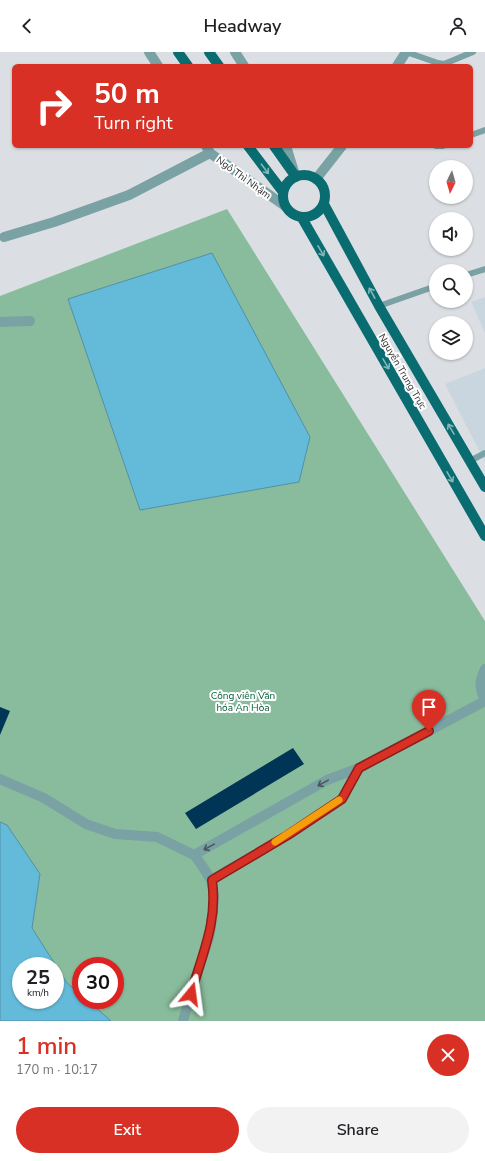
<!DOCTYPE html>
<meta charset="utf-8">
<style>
body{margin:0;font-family:"Nunito Sans",sans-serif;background:#f2f2f2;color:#202124;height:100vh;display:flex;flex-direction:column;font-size:15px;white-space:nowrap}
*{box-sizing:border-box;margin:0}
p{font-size:13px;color:#757577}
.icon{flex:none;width:22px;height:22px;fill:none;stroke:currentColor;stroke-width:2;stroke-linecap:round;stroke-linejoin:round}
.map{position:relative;height:969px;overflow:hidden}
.panel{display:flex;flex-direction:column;background:#fff;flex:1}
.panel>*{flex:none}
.banner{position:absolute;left:12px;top:12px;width:461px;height:84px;border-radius:6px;box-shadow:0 1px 3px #0004;background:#d93025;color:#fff;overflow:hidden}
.needle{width:26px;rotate:185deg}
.tools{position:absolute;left:429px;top:108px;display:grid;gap:8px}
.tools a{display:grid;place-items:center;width:44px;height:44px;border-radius:50%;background:#fff;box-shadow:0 1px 3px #0004;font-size:20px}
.speed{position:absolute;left:12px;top:905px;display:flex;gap:8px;font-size:20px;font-weight:700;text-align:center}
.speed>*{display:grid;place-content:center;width:52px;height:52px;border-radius:50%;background:#fff;box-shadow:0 1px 3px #0004;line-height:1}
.speed small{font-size:10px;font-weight:400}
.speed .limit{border:6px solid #d22;background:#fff;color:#111}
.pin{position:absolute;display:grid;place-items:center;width:34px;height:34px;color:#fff;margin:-41px -17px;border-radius:50% 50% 50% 0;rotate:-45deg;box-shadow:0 0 4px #0007}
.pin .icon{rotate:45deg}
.me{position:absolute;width:44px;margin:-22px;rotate:16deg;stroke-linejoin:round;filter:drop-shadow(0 0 3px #0008)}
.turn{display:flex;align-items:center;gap:14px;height:84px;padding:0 16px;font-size:18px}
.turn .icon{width:52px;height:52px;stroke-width:2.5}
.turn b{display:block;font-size:28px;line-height:34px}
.round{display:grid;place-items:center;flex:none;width:42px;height:42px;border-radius:21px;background:#f2f2f2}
.overview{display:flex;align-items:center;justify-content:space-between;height:68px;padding:0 16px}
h1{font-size:24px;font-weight:600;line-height:30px;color:#d93025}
.primary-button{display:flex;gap:8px;margin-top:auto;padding:8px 16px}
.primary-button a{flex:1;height:46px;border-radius:24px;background:#d93025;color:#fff;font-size:16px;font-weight:600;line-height:46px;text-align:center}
.primary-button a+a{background:#f2f2f2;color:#202124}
header{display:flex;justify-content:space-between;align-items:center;height:52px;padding:0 16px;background:#fff;font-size:18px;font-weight:600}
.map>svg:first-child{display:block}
</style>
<header><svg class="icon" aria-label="back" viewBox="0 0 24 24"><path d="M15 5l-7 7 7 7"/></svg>Headway<svg class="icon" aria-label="person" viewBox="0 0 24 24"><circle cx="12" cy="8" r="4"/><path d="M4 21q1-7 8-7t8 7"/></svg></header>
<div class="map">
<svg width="485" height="969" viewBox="0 0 485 969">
<rect width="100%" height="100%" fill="#dbdfe3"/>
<path fill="#cad6df" d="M485,245V281L471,250Z
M485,316V410L445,332Z"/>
<path fill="#89bc9c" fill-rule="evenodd" d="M227,157L485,569V969H0V244ZM21,914H55V948H21ZM81,914H115V948H81Z"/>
<path fill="#63bad9" stroke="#5390a7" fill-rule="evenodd" d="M212,201L310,385L299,430L140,458L68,247Z
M0,770L7,773L40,822L32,876L67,931L81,943V948H87L111,969H0ZM21,914H55V948H21Z"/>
<path fill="#003555" d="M0,655L10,659L0,683Z
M293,696L304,712L196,777L185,761Z"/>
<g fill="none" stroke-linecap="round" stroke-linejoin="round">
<path stroke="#7aa1a3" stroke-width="6" d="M406,0L438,11L444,12L473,0
M471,83L485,78
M436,94H443
M466,223L485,217
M379,254L436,234
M470,409L485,401"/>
<path stroke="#7aa1a3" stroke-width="10" d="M149,0L158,14
M235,0L244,14
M397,14L406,0
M206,94L210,101L285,154
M286,94L295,123
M316,127L342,94
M4,185L54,170L129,143L210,101
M0,270L30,269
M485,617C479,630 479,635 485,648
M0,727L44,746L86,772L115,782L157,785L194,803L201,812L211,828L214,842L213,861L209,886L195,928L183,969
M194,803L327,728L359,716L485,649
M211,828L288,783L342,747L359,716"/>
<path stroke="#086c71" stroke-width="10" d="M178,0L188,14
M209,0L219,14
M248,94L283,140
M274,94L296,125
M283 144a21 21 0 1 1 42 0a21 21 0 1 1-42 0Z
M324,152L379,254L485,435
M302,166L485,484"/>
</g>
<defs><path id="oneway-shaft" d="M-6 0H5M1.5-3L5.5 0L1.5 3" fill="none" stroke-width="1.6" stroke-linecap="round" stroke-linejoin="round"/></defs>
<g stroke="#84b6b8">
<use href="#oneway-shaft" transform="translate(265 117) rotate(53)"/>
<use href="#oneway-shaft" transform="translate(321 199) rotate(60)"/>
<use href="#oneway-shaft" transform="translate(372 241) rotate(-119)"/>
<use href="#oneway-shaft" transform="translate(386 312) rotate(60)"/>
<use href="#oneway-shaft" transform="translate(451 377) rotate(-120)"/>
<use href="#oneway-shaft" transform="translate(450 425) rotate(60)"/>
</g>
<g stroke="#495759">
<use href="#oneway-shaft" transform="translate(323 731) rotate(151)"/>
<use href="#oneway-shaft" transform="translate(209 795) rotate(151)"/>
</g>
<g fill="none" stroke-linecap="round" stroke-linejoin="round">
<g stroke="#8d1f18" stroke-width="10">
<path id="route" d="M191,942C202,902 218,870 212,828L288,783L342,747L359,716L429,679"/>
</g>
<use href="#route" stroke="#d93025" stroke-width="7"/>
<path stroke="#f59e0b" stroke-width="7" d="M275,790L339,748"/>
</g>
<g text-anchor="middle" stroke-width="4" stroke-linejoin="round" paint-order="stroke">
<g font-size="10" fill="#2e2f31" stroke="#fff">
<text transform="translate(244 125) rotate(36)" y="4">Ngô Thì Nhậm</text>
<text transform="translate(403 319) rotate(60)" y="4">Nguyễn Trung Trực</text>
</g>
<g font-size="10" fill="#015c35" stroke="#fff">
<text x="243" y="647">Công viên Văn<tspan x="243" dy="12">hóa An Hòa</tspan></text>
</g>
</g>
</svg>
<div class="tools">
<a><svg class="needle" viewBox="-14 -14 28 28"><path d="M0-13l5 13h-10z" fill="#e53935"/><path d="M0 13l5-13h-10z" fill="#757577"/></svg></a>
<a><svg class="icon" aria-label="sound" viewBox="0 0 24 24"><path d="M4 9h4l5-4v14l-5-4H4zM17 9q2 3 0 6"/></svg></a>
<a><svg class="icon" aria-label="search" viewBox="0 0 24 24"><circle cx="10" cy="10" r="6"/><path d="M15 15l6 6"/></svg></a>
<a><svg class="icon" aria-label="layers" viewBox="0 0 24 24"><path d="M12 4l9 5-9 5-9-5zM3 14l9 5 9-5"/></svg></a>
</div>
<div class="speed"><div>25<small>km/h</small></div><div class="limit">30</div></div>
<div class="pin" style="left:429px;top:679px;background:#d93025"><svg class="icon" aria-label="arrive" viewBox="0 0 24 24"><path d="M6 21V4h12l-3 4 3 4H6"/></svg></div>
<svg class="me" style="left:191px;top:942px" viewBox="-20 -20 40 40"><path d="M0-17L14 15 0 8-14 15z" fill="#d93025" stroke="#fff" stroke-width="4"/></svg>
<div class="banner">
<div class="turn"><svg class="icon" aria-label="right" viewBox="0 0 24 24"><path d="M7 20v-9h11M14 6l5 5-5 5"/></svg><div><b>50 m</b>Turn right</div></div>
</div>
</div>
<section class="panel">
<div class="overview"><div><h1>1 min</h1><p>170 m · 10:17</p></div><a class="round" style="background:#d93025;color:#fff"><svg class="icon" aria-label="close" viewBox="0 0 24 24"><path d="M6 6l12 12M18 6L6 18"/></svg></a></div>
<div class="primary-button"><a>Exit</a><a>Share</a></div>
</section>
